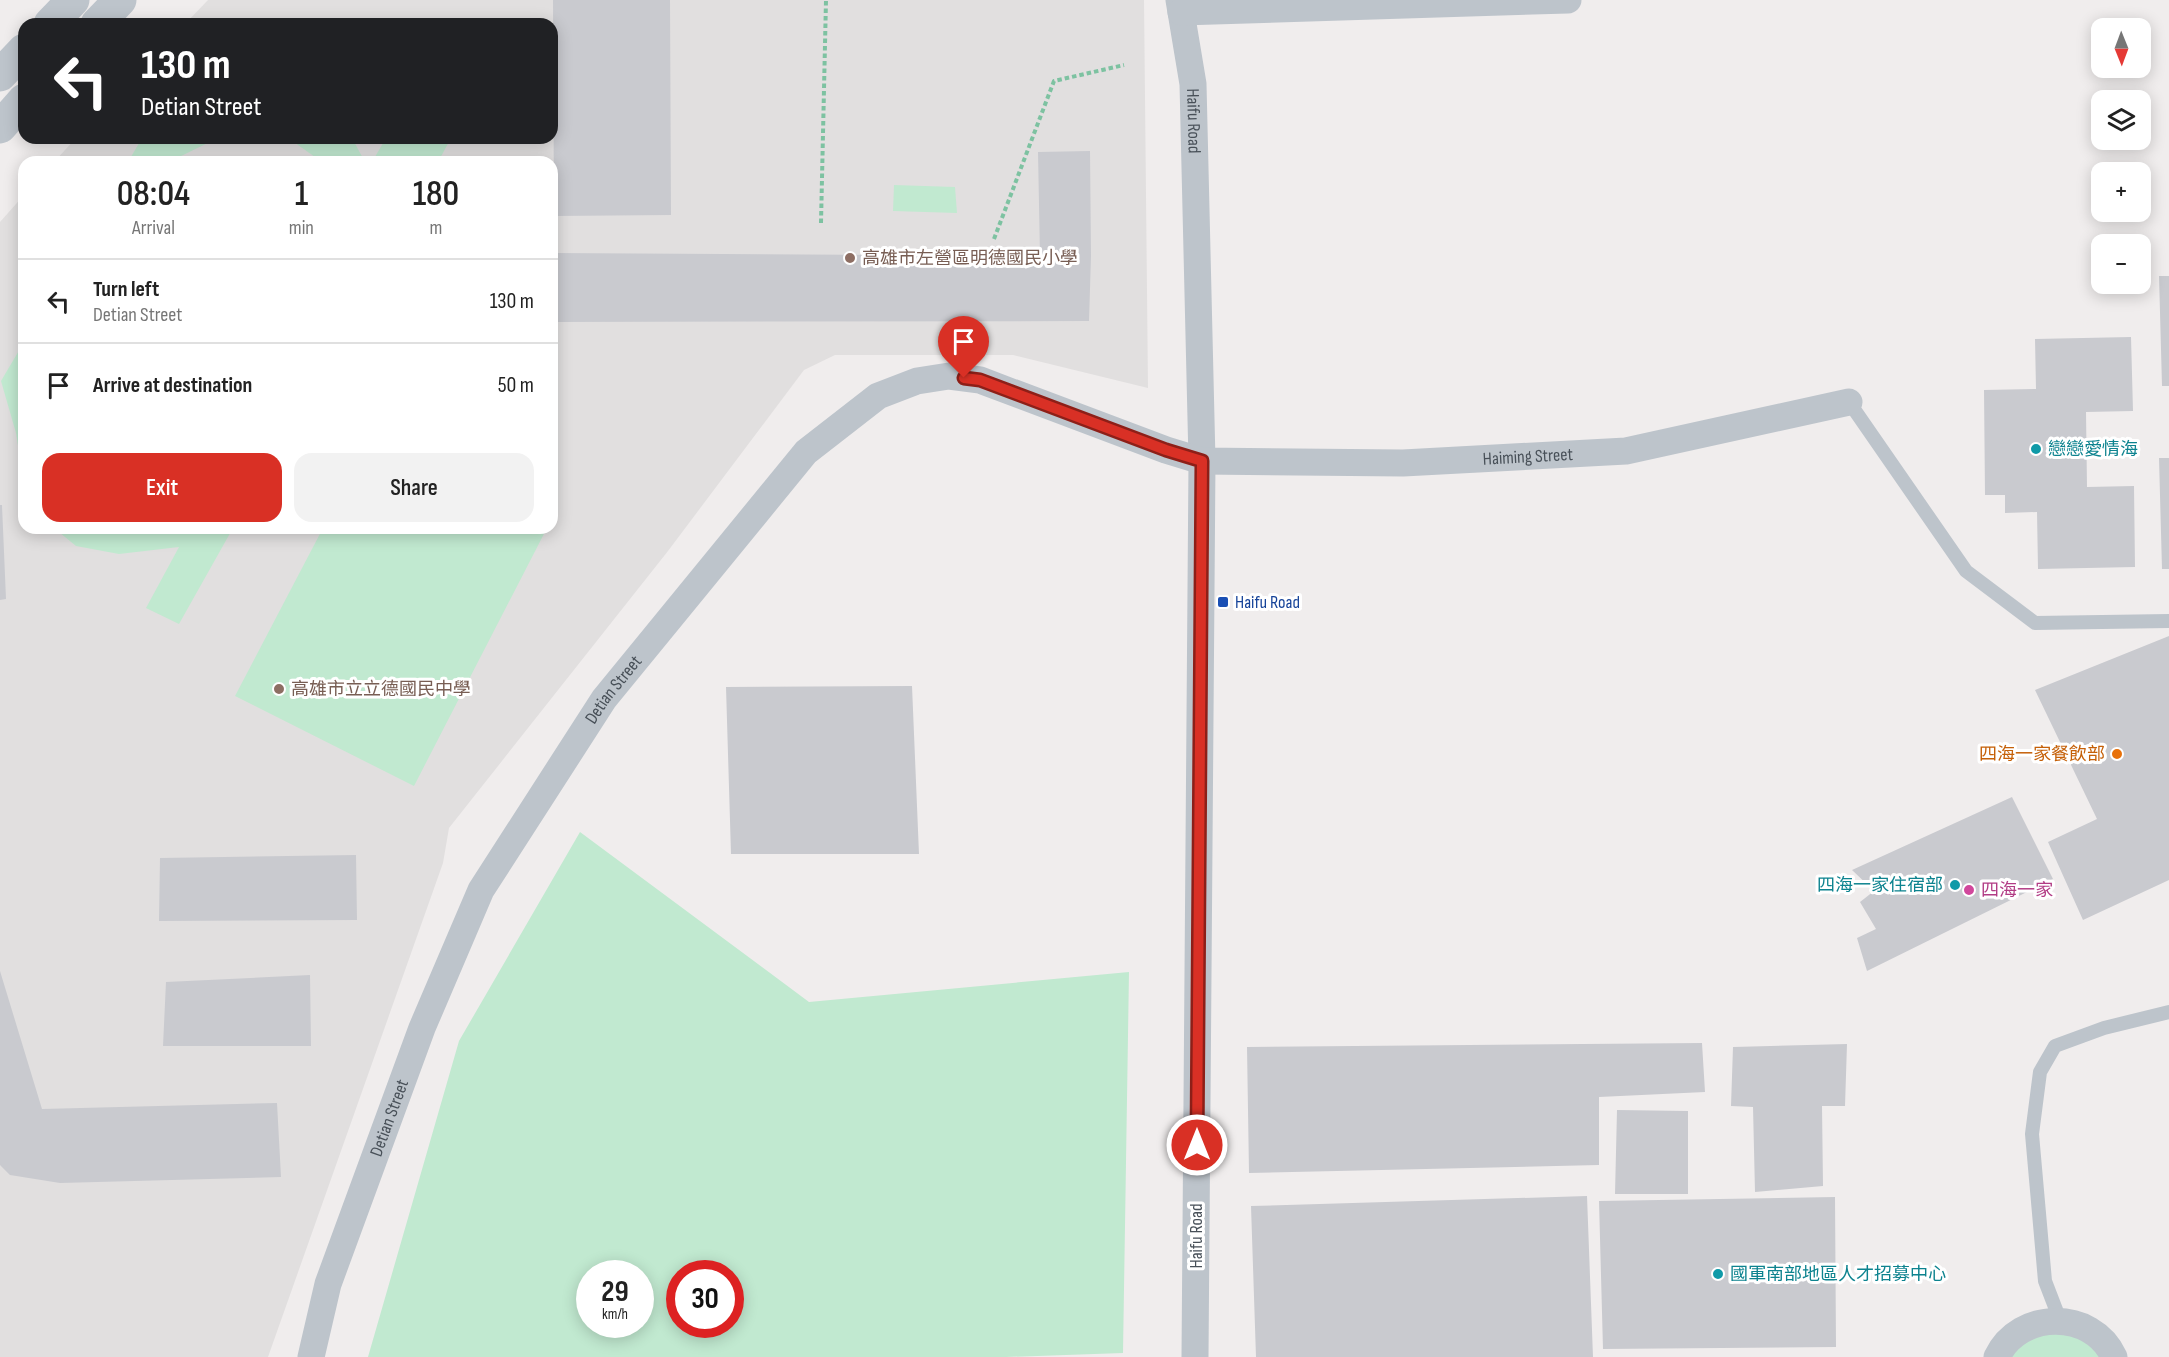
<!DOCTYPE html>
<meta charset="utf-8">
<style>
body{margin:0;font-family:"Sofia Sans Condensed","Noto Sans TC",sans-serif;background:#f2f2f2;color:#222;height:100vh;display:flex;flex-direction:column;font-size:22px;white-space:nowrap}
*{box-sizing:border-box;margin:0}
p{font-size:20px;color:#767676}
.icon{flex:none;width:33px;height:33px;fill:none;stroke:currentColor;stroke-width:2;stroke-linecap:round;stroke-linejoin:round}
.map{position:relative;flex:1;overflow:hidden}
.panel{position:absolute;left:18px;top:156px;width:540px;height:378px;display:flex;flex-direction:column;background:#fff;border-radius:18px;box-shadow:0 3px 15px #0003}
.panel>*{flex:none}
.banner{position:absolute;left:18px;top:18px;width:540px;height:126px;border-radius:18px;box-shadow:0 3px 15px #0003;background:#202124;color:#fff;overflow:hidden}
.needle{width:39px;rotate:179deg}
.fabs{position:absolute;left:2091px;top:18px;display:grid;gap:12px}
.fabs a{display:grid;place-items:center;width:60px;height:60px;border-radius:12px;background:#fff;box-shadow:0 3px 15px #0003;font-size:30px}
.speed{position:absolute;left:576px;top:1260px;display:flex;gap:12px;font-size:30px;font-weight:700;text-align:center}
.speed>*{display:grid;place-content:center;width:78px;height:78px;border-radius:50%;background:#fff;box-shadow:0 3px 15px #0003;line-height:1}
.speed small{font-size:15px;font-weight:400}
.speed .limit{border:9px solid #d22;background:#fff;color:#111}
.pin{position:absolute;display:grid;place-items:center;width:51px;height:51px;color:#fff;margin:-62px -26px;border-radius:50% 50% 50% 0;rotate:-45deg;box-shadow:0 0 6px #0007}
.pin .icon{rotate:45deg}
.me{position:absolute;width:66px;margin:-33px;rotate:0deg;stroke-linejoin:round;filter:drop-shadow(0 0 4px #0008)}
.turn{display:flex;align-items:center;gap:21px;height:126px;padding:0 24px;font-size:27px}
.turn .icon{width:78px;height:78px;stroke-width:2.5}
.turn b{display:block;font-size:42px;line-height:51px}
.eta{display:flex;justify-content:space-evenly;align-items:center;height:102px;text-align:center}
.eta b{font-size:36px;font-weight:600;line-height:42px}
.action{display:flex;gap:12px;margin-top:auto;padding:12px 24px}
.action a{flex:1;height:69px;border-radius:18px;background:#d93025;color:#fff;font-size:24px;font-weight:600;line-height:69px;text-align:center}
.action a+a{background:#f2f2f2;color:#222}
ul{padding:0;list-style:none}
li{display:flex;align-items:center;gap:18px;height:84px;padding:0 24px;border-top:2px solid #e0e0e0}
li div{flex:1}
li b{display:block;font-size:22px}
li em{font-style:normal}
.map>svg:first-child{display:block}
</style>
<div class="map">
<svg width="2169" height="1357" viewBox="0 0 2169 1357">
<rect width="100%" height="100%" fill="#f0eded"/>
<path fill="#e1dfdf" d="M208,0H1144L1148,388L1013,355H835L804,370L668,551L449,828L443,863L268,1357H0V222L24,195V528H552V162H54L76,138H552V24H185Z"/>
<path fill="#c1e9d0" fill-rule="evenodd" d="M142,138H218L175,159L174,162H128Z
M286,138H352L365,162H322L291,140Z
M386,138H451L438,162H372Z
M894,185L955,187L957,213L893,211Z
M24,342V483L16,433L1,381Z
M54,528H233L179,624L146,608L179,547L119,554L76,546Z
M323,528H547L414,786L235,696Z
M580,832L809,1002L1129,972L1123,1353L1006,1357H368L459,1041ZM590,1274H640V1324H590ZM680,1274H730V1324H680Z
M2045,1331L2082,1335L2105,1357H2010L2014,1350Z"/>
<path fill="#c9cacf" d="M553,0H670L671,215L554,216Z
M1090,151L1091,256L1089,321L552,322V253L1040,256L1038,152Z
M2159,276H2169V386H2162Z
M2131,337L2133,411L2086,412L2087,487L2134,486L2135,567L2038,569L2037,512L2005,513V495H1985L1984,390L2036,389L2035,339Z
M2159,458H2169V569H2162Z
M0,505H2L6,599L0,600Z
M2169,636V880L2083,920L2048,842L2097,819L2035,690Z
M912,686L919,854H731L726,687Z
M2012,797L2053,879L1867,971L1857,938L1876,929L1860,902L1874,891L1852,870Z
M356,855L357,920L159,921L160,858Z
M0,971L42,1109L277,1103L281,1177L60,1183L10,1175L0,1165Z
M310,975L311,1046H163L166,982Z
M1702,1043L1705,1092L1599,1097V1165L1249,1173L1247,1047Z
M1847,1044L1845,1106H1822L1823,1186L1755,1192L1753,1107L1731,1106L1733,1047Z
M1617,1110L1688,1111V1194H1615Z
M1587,1196L1593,1357H1256L1251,1206Z
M1835,1197L1836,1347L1603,1349L1599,1201Z"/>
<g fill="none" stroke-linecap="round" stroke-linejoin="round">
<path stroke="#7dc2a1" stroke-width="4" stroke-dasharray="4.5 3" stroke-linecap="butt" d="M821,223L826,0
M994,239L1054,81L1124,65"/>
<path stroke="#bdc4cb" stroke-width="14" d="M1849,402L1966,571L2035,623L2169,621
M2060,1320L2045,1281L2032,1134L2040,1072L2055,1046L2104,1028L2169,1012"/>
<g stroke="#bdc4cb" stroke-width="27">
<path id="s1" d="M1179,0L1193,84L1202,461L1195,1357"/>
<path d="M1181,12L1568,0"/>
<path id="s2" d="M311,1357L328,1284L422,1028L481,890L604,699L806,452L878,396L917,381L949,376L980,380L1166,450L1202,461L1403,463L1626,451L1849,402"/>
<path d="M1997,1357C2019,1310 2092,1309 2114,1357"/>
</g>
<path stroke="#bdc4cb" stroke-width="33" d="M50,24L73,0
M97,24L120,0
M0,75L24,50
M0,127L24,100"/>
</g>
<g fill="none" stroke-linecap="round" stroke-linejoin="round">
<g stroke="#8d1f18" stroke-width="15">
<path id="route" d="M964,378L980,380L1166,450L1202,461L1197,1145"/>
</g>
<use href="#route" stroke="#d93025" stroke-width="10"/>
</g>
<g fill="#8d6e63" stroke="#fff" stroke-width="2">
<circle cx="850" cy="258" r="6"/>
<circle cx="279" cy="689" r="6"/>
</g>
<g fill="#0f9aa8" stroke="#fff" stroke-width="2">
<circle cx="2036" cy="449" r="6"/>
<circle cx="1955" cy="885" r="6"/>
<circle cx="1718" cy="1274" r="6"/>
</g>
<rect fill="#1a4fb4" stroke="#fff" stroke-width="2" x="1217" y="596" width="12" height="12" rx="3"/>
<circle fill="#e8710a" stroke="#fff" stroke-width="2" cx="2117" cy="754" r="6"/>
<circle fill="#d1479c" stroke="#fff" stroke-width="2" cx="1969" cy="890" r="6"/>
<g text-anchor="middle" stroke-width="6" stroke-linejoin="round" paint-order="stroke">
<g font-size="18" fill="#485058" stroke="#fff">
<text dy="6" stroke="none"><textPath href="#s1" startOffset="122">Haifu Road</textPath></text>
<text dy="6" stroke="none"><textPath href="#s2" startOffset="1803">Haiming Street</textPath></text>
<text dy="6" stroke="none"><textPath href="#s2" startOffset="738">Detian Street</textPath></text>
<text dy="6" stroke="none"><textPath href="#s2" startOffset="252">Detian Street</textPath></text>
<text transform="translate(1196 1236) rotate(-90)" y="6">Haifu Road</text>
</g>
<g font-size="18" fill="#785e54" stroke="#fff" text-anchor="start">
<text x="862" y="264">高雄市左營區明德國民小學</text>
<text x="291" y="695">高雄市立立德國民中學</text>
</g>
<g font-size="18" fill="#0d838f" stroke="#fff" text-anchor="start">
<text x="2048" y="455">戀戀愛情海</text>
<text x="1943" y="891" text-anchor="end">四海一家住宿部</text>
<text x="1730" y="1280">國軍南部地區人才招募中心</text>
</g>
<g font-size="18" fill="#164399" stroke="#fff" text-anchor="start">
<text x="1235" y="608">Haifu Road</text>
</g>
<g font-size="18" fill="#c56008" stroke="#fff" text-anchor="end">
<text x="2105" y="760">四海一家餐飲部</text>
</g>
<g font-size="18" fill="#b23c85" stroke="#fff" text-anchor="start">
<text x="1981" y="896">四海一家</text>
</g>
</g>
</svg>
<div class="fabs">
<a><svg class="needle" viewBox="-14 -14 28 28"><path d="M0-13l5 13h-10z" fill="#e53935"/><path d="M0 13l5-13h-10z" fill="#767676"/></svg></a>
<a><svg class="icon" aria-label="layers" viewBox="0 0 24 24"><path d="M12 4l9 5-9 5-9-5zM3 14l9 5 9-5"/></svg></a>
<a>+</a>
<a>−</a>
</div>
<div class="speed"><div>29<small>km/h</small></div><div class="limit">30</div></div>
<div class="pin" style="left:964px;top:378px;background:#d93025"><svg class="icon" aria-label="arrive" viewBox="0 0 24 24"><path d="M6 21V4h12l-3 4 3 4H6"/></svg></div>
<svg class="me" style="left:1197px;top:1145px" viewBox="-20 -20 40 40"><circle r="17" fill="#d93025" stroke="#fff" stroke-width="3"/><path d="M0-11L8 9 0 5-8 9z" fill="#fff"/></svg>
<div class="banner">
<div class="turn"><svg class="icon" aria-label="left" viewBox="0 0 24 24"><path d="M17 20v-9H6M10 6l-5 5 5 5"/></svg><div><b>130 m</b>Detian Street</div></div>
</div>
<section class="panel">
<div class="eta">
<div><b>08:04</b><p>Arrival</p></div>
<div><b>1</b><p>min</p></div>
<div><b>180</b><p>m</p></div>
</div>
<ul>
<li><svg class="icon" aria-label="left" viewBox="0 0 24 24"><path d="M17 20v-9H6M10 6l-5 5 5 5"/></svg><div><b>Turn left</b><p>Detian Street</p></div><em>130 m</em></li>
<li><svg class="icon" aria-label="arrive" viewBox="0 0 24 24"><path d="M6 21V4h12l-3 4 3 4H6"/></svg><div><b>Arrive at destination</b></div><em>50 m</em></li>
</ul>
<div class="action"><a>Exit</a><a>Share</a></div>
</section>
</div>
